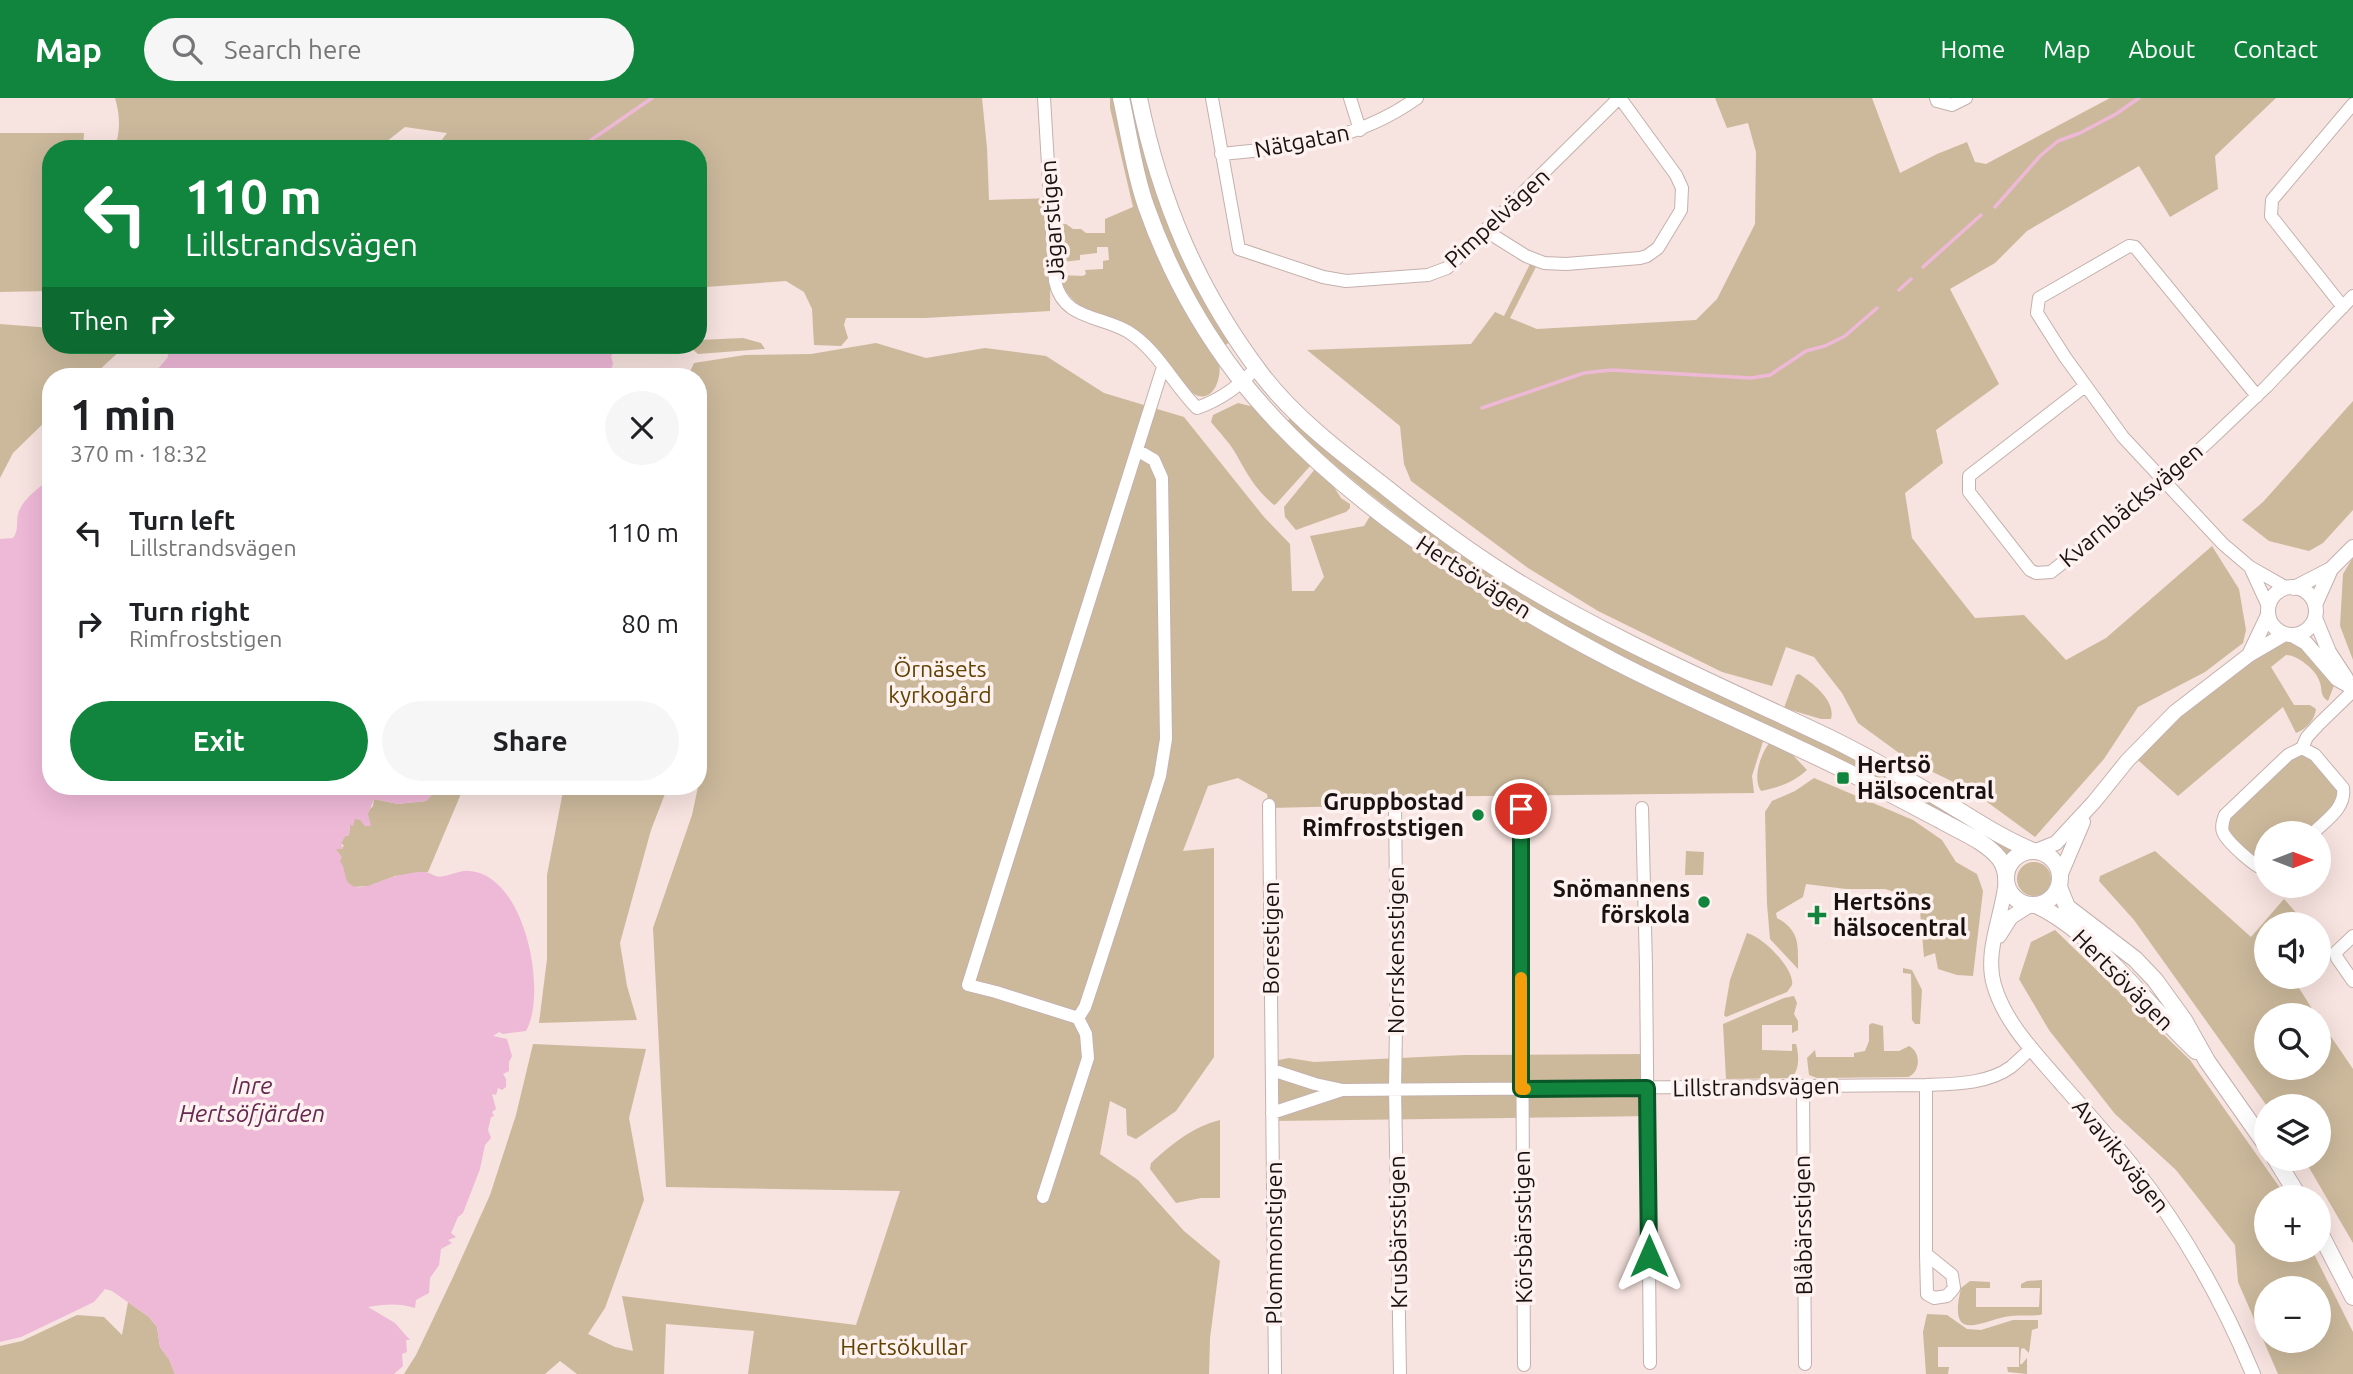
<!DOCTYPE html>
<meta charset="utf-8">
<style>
body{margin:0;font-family:Ubuntu,sans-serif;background:#f6f6f6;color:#202124;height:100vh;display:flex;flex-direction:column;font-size:26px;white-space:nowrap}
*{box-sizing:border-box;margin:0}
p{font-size:23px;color:#757577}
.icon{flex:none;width:38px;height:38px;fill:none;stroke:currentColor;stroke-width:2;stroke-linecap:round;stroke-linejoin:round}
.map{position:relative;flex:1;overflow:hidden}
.sheet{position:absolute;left:42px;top:270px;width:665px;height:427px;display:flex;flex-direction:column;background:#fff;border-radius:28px;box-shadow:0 7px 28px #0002}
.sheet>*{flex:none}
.guide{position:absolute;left:42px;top:42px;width:665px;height:214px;border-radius:28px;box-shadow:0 7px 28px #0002;background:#11853d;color:#fff;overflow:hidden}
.needle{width:46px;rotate:90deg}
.controls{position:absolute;left:2254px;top:723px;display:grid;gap:14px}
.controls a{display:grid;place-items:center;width:77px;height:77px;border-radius:50%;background:#fff;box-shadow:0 7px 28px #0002;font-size:35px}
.pin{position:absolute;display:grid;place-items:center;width:60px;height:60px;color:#fff;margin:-30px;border:4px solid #fff;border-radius:50%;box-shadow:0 2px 7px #0007}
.me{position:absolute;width:77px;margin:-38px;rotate:0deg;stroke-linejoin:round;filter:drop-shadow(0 0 5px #0008)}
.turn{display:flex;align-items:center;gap:24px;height:147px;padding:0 28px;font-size:32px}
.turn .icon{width:91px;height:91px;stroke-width:2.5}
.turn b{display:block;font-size:49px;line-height:60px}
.then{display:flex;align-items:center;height:66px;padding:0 28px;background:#0003;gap:14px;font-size:26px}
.round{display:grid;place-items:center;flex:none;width:74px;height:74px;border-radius:37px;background:#f6f6f6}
.headline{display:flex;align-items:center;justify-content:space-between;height:119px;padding:0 28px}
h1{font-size:42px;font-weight:600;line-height:52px}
.cta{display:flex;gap:14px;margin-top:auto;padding:14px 28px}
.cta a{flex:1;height:80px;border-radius:42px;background:#11853d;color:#fff;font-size:28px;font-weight:600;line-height:80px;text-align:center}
.cta a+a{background:#f6f6f6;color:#202124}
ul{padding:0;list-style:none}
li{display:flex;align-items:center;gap:21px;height:91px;padding:0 28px}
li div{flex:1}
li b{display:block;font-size:26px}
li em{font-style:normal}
header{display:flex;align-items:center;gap:42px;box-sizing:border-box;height:98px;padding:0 35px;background:#11853d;color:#fff}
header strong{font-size:33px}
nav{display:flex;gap:38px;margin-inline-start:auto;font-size:24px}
.search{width:490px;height:63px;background:#f6f6f6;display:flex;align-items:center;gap:18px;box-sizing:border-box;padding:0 24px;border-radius:38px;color:#757577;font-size:26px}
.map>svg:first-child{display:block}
</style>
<header>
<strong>Map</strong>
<div class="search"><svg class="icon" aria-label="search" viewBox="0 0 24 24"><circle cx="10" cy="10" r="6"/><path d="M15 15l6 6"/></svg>Search here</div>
<nav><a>Home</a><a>Map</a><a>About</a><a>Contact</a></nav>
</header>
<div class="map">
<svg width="2353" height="1276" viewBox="0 0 2353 1276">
<rect width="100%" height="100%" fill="#f7e3df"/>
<path fill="#ccb99c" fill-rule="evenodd" d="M115,0H982L987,50L989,102L1051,100L1050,213L925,220H846L844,227L848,240L841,248L814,247L812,211L804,194L786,183L706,189L698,206V51H435L447,35L405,29L377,51H114C121,35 120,16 115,0Z
M1110,0H1113L1128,73L1219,264C1222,277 1215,305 1196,297C1183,291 1177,275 1166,265C1150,251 1130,240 1113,228C1092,213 1064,205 1060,177L1083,178L1086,176L1085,172L1103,171V163L1109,162L1108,149H1097V155L1080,157V162L1062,164L1059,127L1066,126L1073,131H1081L1086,135H1105V121L1133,109L1110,10Z
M1127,0H1133C1141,33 1147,67 1158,99C1175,151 1203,197 1230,244L1224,248L1184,180L1151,103Z
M1715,0H1872L1900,75L1937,56L1967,44L1975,64L1986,66L2110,0H2276L2215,58L2218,91L2170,119L2139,68L2027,133L1995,165L1950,191L1999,286L1936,332L1943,365L1905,395L1912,440L1975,520L2024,517L2066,562L2106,540L2212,448L2239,491L2246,532L2243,545L2205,574L2138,609L2104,661L2035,739L1972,693L1910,663L1858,625L1842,595L1814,559L1786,549L1772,588L1722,574L1598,513L1528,470L1411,383L1404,366L1400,328L1307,252L1471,246L1495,214L1504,218L1533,160L1539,163L1510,220L1537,231L1696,222L1717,201L1755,126L1756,54L1748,25L1727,30Z
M0,35H84L83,51H51V193L0,194Z
M0,226L51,230V247H126L93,278H51V318L13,355L0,380Z
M743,240L761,245L765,251L698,256L691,250L663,251L669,247H698V242Z
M876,245L926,260L985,250L1046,258L1104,295L1184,319L1264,419L1290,446L1292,493H1314L1324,479L1310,438L1364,428L1375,410L1541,522L1766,634L1752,678L1754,695L1394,699L1395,707L1269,710L1267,696L1238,680L1208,688L1183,753L1214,750V959L1176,1013L1136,1041L1127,1037L1126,1011L1110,1003L1100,1056L1138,1082L1184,1133L1220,1163L1210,1240L1209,1276H748L754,1233L666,1226L664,1276H577L560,1263L545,1276H404L416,1257L454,1177L490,1097L516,1017L533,946L646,951L629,1020L644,1102L605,1210L588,1236L615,1249L633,1253L622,1198L856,1227L900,1093L666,1089L653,830L692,717L705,656L698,621V278H688L694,265L745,257L811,256Z
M2353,303V412L2323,445L2309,453L2269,443L2242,422L2263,404Z
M1238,305L1254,309L1283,340L1312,366L1276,406L1274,407C1256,392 1247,376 1236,356C1230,345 1219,334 1211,324L1213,317Z
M1290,320L1528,498L1632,556L1823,644L1872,669L2017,753L2007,763C1961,734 1915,702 1868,676C1790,634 1707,604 1628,563C1504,498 1388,419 1287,324Z
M1315,371L1330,383L1341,400L1350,406V410L1346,414L1296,432L1285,419L1284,409Z
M2353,459V562L2340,528L2343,476Z
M2288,543L2297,545L2335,585L2328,603C2319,597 2323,591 2319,582C2315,571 2297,557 2286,557L2271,569L2294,607H2310L2316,611C2315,621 2307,631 2296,635L2283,609L2178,698L2139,663L2138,660L2180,618L2263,554Z
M1799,576C1813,585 1836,603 1831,621H1821L1784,610L1796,577Z
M1770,644L1788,652L1807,672C1794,684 1778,690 1761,693C1752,680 1761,655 1770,644Z
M2303,651L2345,691L2314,735H2266V773L2225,740L2226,716Z
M1814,680L1913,722L1942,742L1956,764L1977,776L1983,793L1973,878L1957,877L1938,871L1935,855L1924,859L1920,813L1904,797L1885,791H1846L1806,786L1803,799L1776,815L1777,820C1800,833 1798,846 1798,871L1770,841L1767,806L1765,714L1772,703L1795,693Z
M440,688L463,691L428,774L395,778L369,788L353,789L347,784L335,750L340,751L344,748L341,745L345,738L349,737L350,726L355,720L360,722L373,708L374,701L398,706L426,703Z
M564,688H668L651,732L620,845L627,888L637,922L539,925L547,861V777Z
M1686,753L1704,754L1703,777H1685Z
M2155,753L2251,839L2284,801L2306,826H2266V878L2292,879L2316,917H2266V970H2319V921L2353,971V1145L2304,1061L2319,1060V1008H2267L2134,822L2099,783L2100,778Z
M2017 781a17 17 0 1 1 34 0a17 17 0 1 1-34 0Z
M2055,832L2190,962L2285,1097L2286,1099H2266V1152H2312L2353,1234V1276H2278L2238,1184L2235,1147L2176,1072L2115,1016L2049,932L2019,881L2031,844ZM2266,1190H2319V1242H2266Z
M1747,835C1763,839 1795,871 1792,887L1787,894L1726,919L1724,917L1730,882Z
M1903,870L1912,872L1922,892L1920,926H1915L1912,922L1911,876L1903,875Z
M1794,898L1797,905L1794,916L1798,923V932L1792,935V927H1762V952L1792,953V946H1796C1799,956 1800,973 1791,980L1726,981L1723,926L1784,900Z
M1872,925L1883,928L1884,953H1899L1909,948C1921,954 1921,974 1908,979L1817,980L1809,977L1807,960L1815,952L1816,959H1854V955L1865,953L1869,943V927Z
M1647,956L1653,1018L1273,1023V963L1289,960L1314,964L1464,957Z
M1220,1022V1100H1201L1176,1105L1150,1071L1151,1065C1172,1046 1192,1029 1220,1022Z
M2042,1182V1216L2040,1217C2031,1218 2021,1217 2011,1218C1983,1221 1947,1249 1961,1190L1970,1183L1990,1184V1190H1976V1209H2039L2040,1190H2021V1186L2027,1183Z
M128,1204L149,1219L157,1229L160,1249L169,1261L175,1276H0V1248L22,1243L77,1217L104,1219L122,1237Z
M1927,1216L1947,1217L1967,1231L1981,1232L2013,1222H2038V1230L2032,1232L2029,1255L2024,1250L2021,1251L2020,1266H2022L2027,1260V1276L2008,1274L2007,1269H2019V1249H1938V1269H1949L1948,1276H1926L1923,1234Z"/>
<path fill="#eeb8d7" d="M167,247H618V248L611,258L613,265L610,278H152L168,259Z
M51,380V688H468L464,691L440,688L426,703L398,706L374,701L368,716L371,728H365L360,722L355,721L353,728L350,727L349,737L345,738L341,745L343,751H336L342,759L340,763L343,768L347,784C352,788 355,790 361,789C375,788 384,780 397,778C405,776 421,772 429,775C434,777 437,780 444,778C452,777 461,772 469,773C525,776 548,894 526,933L503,936L499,934L493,938L507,941L512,958L509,964V973L503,976L506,981V989L502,992L498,990L496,997L492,996L496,1011L492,1014L494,1018L491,1019L488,1032L491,1040L485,1047L480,1071L463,1115L458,1119L451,1135L456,1139L448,1142L452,1145L441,1151L439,1167L430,1180L429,1195L416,1202L415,1210C400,1205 384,1206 368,1209L395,1225L410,1242H406L407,1254L402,1256L403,1268L394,1276H175L169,1261L160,1249L157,1229L149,1219L112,1193L105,1191L94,1204L21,1239L0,1244V441L13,440C20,431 15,422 19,413C25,399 40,389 51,380Z"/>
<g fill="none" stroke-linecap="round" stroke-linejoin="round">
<path stroke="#eeb8d7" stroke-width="3.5" d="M578,51L652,0
M1995,109L2040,58L2058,43L2080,35L2116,16L2139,0
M1923,169L1981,117
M1899,192L1911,181
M1482,310L1584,275L1611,272L1751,280L1770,277L1806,253L1825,248L1845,238L1877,210"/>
<g stroke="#c4b1ad" stroke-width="14">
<path id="minor" d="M1044,0L1055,183C1063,221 1098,217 1127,233C1157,251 1173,286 1197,310C1222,301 1239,288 1257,269
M1212,0L1239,151L1323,179L1346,183L1428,177L1447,170L1619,0
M1350,0L1360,32
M1936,0L1937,3L1952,7L1966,0
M1221,56C1293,49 1355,44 1417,0
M1486,133L1526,158L1544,165L1566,166L1640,160L1647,158L1658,150L1681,112L1682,90L1676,77L1620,0
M2343,209L2271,118L2272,102L2353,6
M2085,288L1969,378V394L2030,472L2036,475L2051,474L2164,384L2209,343L2266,289L2353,198
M2257,298L2135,149L2129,148L2039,200L2037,215L2065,259L2123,339L2223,446L2250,469L2287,490
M2250,469L2268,508
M2302,650L2315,657L2343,690C2346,710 2326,722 2313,735
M1269,707L1275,1276
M1642,710L1646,868L1650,1265
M1521,711L1524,1267
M1395,712L1397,866L1395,991L1400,1276
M2266,772C2256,770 2227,744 2223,734C2221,728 2223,723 2225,717L2288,657L2302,650L2307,639L2319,626L2353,593
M2353,838L2336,854L2337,860L2353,883
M1078,920L996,894L968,887L1163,269
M1272,972L1315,986L1343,992L1926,987C1954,986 1988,986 2011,969C2018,963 2025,956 2032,950
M1803,988L1805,1266
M1272,1015L1342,992
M1043,1099L1088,960L1086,936L1078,920L1085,909L1093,885L1153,700L1160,678L1166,641L1162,380L1154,362L1137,352
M1926,1156L1927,1196L1934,1200L1947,1198L1954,1190L1952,1177L1926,1156V987"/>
</g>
<g stroke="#c4b1ad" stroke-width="16">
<path id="tertiary" d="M2268 513a24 24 0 1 1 48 0a24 24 0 1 1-48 0Z
M2294,490L2331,471L2353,449
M2315,507L2331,471
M2315,520L2329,554L2346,580
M2292,537L2306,545L2337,581L2353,590
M2249,557L2268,517
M2036,753L2056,745L2094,704L2127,663L2175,614L2249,557L2285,536
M2060,778L2083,724
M2006,782C2003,817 1984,853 1994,887C2005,925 2035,955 2060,984C2083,1010 2107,1037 2130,1065C2182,1130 2221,1199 2253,1276
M1999,838L2011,819L2030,807"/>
</g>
<g stroke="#c4b1ad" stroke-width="18">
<path id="secondary" d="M1121,0C1129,36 1134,74 1146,108C1167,168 1198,226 1237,277C1326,393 1485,496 1614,563C1693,604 1775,637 1854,677C1884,692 1913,708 1942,723C1961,734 1985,743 1999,760C2003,765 2005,771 2006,777
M1139,0C1160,103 1198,193 1262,277C1295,320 1341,355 1384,388C1425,421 1468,453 1513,481C1614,543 1723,589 1830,640C1869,659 1905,680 1942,702C1972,720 2001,740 2033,753
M2006 780a27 27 0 1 1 54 0a27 27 0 1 1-54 0Z
M2059,789L2067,809L2135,861L2155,882L2184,922L2207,963L2266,1047
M2036,807C2096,835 2147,908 2196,953
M2275,1060L2299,1099
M2319,1133L2353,1199"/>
</g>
<use href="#minor" stroke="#fff" stroke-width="12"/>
<use href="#tertiary" stroke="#fff" stroke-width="14"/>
<use href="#secondary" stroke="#fff" stroke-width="16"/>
</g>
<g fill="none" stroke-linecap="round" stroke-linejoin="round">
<g stroke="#0b5628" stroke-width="18">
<path id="route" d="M1521,711V991L1647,990L1649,1158"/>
</g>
<use href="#route" stroke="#11853d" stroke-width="12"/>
<path stroke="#f59e0b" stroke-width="12" d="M1521,880V991H1525"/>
</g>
<g fill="#11853d" stroke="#fef2f0" stroke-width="2.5">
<rect x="1836" y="673" width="14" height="14" rx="3.5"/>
<circle cx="1478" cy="717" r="7"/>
<circle cx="1704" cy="804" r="7"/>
<path d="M1813.5 806.5h7v7h7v7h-7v7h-7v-7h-7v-7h7z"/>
</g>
<g text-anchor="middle" stroke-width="7" stroke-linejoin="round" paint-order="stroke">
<g font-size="23" fill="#191211" stroke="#fef2f0">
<text transform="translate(1302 43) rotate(-11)" y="8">Nätgatan</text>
<text transform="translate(1497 120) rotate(-43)" y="8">Pimpelvägen</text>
<text transform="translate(1052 122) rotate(-94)" y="8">Jägarstigen</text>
<text transform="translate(2131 407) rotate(-40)" y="8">Kvarnbäcksvägen</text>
<text transform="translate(1474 479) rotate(33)" y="8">Hertsövägen</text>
<text transform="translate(1271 840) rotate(-90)" y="8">Borestigen</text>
<text transform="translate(1396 852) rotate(-90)" y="8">Norrskensstigen</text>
<text transform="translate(2123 882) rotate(45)" y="8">Hertsövägen</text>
<text transform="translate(1756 989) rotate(-1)" y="8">Lillstrandsvägen</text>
<text transform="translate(2121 1058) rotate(51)" y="8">Avaviksvägen</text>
<text transform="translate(1803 1127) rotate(-91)" y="8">Blåbärsstigen</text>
<text transform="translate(1523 1129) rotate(-91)" y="8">Körsbärsstigen</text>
<text transform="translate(1398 1134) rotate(-91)" y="8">Krusbärsstigen</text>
<text transform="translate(1274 1145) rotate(-90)" y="8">Plommonstigen</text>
</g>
<g font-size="23" fill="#614202" stroke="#fef2f0">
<text x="940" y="579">Örnäsets<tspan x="940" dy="26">kyrkogård</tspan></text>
<text x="904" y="1257">Hertsökullar</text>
</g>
<g font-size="23" font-weight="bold" fill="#191211" stroke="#fef2f0" text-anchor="start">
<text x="1857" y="675">Hertsö<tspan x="1857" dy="26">Hälsocentral</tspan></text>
<text x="1464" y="712" text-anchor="end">Gruppbostad<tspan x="1464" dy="26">Rimfroststigen</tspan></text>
<text x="1690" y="799" text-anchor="end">Snömannens<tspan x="1690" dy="26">förskola</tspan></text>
<text x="1833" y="812">Hertsöns<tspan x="1833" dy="26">hälsocentral</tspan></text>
</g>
<g font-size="24" font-style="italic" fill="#662851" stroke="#fef2f0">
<text x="252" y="996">Inre<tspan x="252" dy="28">Hertsöfjärden</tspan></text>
</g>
</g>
</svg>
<div class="controls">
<a><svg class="needle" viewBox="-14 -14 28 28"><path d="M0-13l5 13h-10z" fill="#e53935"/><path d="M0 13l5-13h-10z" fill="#757577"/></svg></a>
<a><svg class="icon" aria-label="sound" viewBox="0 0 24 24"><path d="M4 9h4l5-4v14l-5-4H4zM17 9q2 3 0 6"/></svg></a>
<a><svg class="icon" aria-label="search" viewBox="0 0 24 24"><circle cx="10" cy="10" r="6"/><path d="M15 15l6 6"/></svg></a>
<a><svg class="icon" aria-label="layers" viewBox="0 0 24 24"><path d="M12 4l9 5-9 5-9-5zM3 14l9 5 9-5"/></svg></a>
<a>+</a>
<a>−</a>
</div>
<div class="pin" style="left:1521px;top:711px;background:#d93025"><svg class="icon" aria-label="arrive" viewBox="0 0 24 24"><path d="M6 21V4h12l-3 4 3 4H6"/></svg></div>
<svg class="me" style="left:1649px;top:1158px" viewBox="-20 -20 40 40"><path d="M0-17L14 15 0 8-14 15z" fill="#11853d" stroke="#fff" stroke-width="4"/></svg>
<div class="guide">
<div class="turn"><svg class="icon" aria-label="left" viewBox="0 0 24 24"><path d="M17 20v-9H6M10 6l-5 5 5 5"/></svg><div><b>110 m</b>Lillstrandsvägen</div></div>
<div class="then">Then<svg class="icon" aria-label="right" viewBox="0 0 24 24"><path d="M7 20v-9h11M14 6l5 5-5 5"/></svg></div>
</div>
<section class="sheet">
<div class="headline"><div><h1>1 min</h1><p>370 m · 18:32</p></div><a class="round"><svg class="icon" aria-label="close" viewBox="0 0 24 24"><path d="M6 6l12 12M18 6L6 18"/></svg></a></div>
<ul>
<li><svg class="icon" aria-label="left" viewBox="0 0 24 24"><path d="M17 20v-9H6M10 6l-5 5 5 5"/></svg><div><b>Turn left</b><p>Lillstrandsvägen</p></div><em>110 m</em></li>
<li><svg class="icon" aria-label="right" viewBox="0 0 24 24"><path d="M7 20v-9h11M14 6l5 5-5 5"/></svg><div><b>Turn right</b><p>Rimfroststigen</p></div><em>80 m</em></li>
</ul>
<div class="cta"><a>Exit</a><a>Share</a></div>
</section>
</div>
